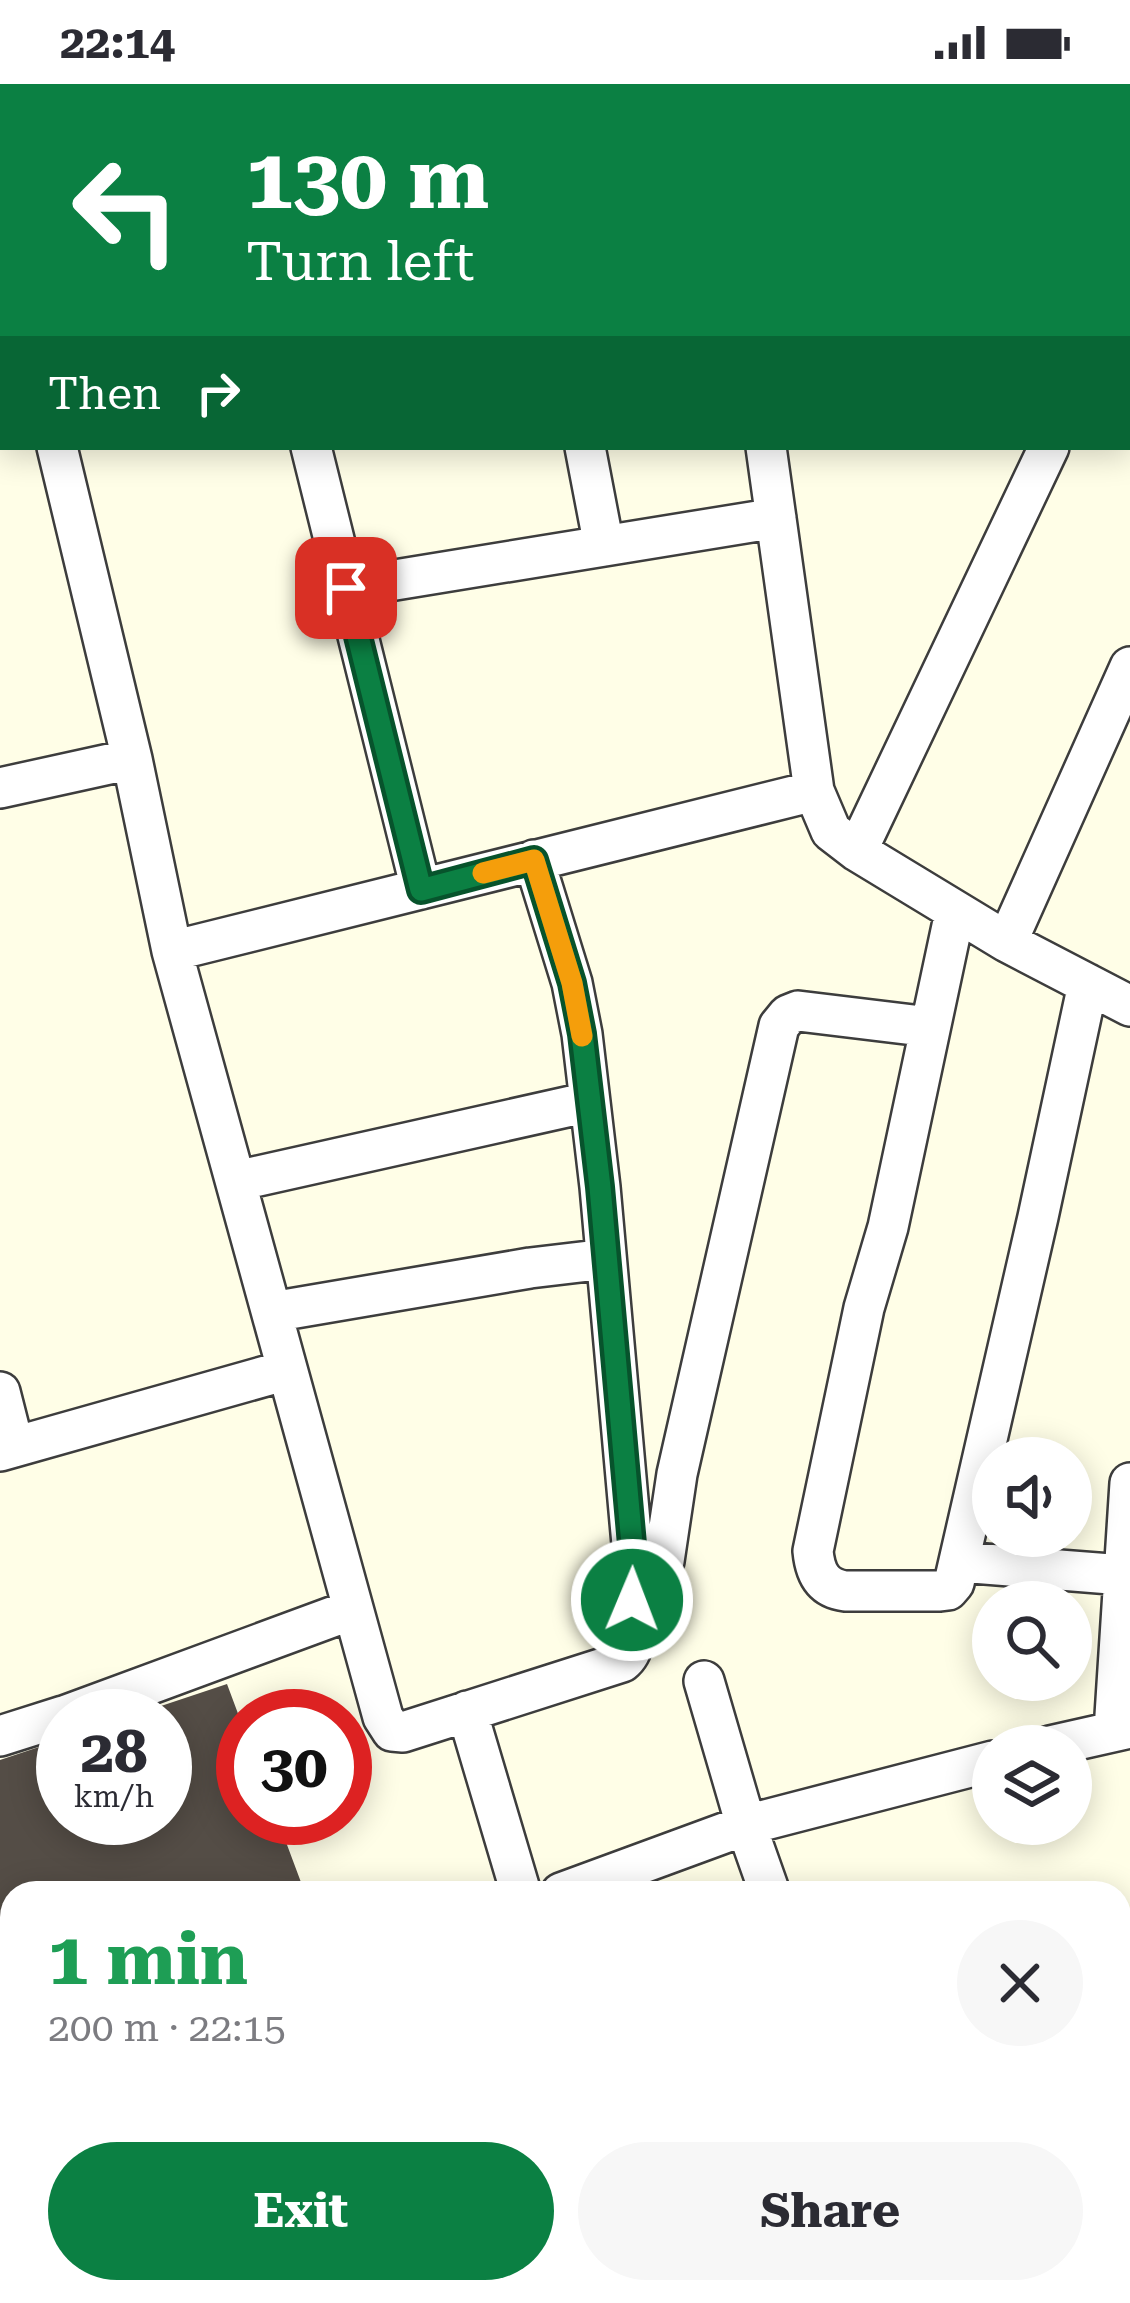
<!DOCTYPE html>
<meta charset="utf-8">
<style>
body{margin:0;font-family:"Roboto Serif",serif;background:#f7f7f7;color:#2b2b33;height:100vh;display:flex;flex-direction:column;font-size:45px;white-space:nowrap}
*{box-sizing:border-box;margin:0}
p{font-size:39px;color:#7c7c81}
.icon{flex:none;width:66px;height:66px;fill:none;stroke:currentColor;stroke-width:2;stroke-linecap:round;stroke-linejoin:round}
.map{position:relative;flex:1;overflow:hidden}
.panel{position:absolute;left:0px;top:1797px;width:1131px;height:423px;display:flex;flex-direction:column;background:#fff;border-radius:36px 36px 0 0;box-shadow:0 6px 30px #0003}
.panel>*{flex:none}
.hud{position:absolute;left:0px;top:0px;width:1131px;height:366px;box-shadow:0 6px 30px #0003;background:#0b8043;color:#fff;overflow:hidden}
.tools{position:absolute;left:972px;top:1353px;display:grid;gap:24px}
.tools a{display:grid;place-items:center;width:120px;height:120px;border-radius:50%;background:#fff;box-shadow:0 6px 30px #0003;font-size:60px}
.speed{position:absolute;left:36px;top:1605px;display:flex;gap:24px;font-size:60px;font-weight:700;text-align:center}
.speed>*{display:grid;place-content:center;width:156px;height:156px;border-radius:50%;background:#fff;box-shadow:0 6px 30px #0003;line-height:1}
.speed small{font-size:30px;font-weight:400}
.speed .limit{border:18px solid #d22;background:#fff;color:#111}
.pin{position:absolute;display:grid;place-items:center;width:102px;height:102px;color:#fff;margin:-51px;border-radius:24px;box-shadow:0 6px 18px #0006}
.me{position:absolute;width:132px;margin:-66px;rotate:1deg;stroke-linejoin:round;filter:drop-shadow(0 0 9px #0008)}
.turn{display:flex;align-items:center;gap:42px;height:252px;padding:0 48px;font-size:54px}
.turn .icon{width:156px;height:156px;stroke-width:2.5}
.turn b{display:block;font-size:84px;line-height:102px}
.then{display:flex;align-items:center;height:114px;padding:0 48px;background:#0003;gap:24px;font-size:45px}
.round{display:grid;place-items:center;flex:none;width:126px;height:126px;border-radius:63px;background:#f7f7f7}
.summary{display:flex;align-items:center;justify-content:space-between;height:204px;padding:0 48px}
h1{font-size:72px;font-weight:700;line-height:90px;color:#1e9e55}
.action{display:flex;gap:24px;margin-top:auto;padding:24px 48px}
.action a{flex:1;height:138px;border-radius:72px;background:#0b8043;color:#fff;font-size:48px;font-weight:700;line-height:138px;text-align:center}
.action a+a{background:#f7f7f7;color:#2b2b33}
.status{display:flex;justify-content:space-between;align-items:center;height:84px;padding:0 60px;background:#fff;direction:ltr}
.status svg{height:33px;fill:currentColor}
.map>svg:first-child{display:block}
</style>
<div class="status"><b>22:14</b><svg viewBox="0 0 49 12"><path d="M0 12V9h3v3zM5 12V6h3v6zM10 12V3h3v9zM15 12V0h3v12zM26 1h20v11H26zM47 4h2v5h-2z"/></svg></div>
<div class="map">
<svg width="1130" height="2219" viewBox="0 0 1130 2219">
<rect width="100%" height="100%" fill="#fffee7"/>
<path fill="#544d46" d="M227,1600L243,1643V1734H277L305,1809H12V1845H0V1676L63,1655V1734H165V1632L134,1631Z"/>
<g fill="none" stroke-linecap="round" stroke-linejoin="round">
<g stroke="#3d3d3d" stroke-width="44">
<path id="minor" d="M1128,4L1130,3
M0,120L3,133
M1128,184H1130
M0,217L3,216
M1128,271L1130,272
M57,363L132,675L172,867L383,1633L392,1647L403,1648L622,1578C642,1562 630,1532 633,1509L658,1490L664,1477L677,1390L779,942L788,931L798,927L930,943
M311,363L421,805
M585,363L604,462
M766,363L814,707L831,747L857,767L1007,858L1130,922
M346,504L776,434
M0,704L132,675
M857,767L1049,363
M534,776L572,899L582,950L600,1103L636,1505
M955,828L888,1143L864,1224L813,1467C815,1488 822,1504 845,1507H940L948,1506L954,1499L1038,1133L1088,900
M1007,858L1130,583
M172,867L814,707
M236,1097L589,1018
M272,1228L530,1184L606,1175
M0,1308L14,1363
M0,1367L287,1286
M960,1478L1123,1491
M704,1597L746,1741L770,1809
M467,1627L521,1809
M64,1632L351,1526
M1114,1647L1130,1399
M0,1652L63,1632
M1050,1662L1130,1644
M561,1809L746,1741L993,1677
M1119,2153L1130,2144
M138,2208L139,2219
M469,2208L470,2219
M572,2219L584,2208
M1037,2219L1051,2208"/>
</g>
<g stroke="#1b1b1b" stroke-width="64">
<path id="highway" d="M1103,2219L1116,2208"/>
</g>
<use href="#minor" stroke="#fff" stroke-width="39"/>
<use href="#highway" stroke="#ffb445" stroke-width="60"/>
</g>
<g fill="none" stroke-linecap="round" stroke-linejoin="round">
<g stroke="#07532c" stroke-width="30">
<path id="route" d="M346,504L421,806L534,776L572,899L582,950L600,1103L636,1505L632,1516"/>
</g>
<use href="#route" stroke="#0b8043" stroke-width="21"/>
<path stroke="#f59e0b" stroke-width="21" d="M483,789L534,776L572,899L582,952"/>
</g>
</svg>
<div class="tools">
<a><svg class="icon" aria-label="sound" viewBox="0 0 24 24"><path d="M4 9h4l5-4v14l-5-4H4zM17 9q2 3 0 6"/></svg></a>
<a><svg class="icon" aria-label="search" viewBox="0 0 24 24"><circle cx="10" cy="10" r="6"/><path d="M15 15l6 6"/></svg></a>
<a><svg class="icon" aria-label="layers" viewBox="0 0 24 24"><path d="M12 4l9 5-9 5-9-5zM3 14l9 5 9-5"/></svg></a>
</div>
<div class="speed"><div>28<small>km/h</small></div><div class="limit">30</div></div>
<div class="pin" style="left:346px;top:504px;background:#d93025"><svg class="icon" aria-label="arrive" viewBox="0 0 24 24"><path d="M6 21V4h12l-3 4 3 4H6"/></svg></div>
<svg class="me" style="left:632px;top:1516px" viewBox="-20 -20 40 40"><circle r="17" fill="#0b8043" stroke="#fff" stroke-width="3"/><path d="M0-11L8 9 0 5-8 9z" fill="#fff"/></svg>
<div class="hud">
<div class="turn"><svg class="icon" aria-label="left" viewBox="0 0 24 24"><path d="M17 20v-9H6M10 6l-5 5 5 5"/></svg><div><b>130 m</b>Turn left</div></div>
<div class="then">Then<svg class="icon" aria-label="right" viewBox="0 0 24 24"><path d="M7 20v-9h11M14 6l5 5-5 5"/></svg></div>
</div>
<section class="panel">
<div class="summary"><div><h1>1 min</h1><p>200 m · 22:15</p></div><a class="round"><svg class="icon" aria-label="close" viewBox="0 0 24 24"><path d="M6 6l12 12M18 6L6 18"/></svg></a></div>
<div class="action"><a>Exit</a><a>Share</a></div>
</section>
</div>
